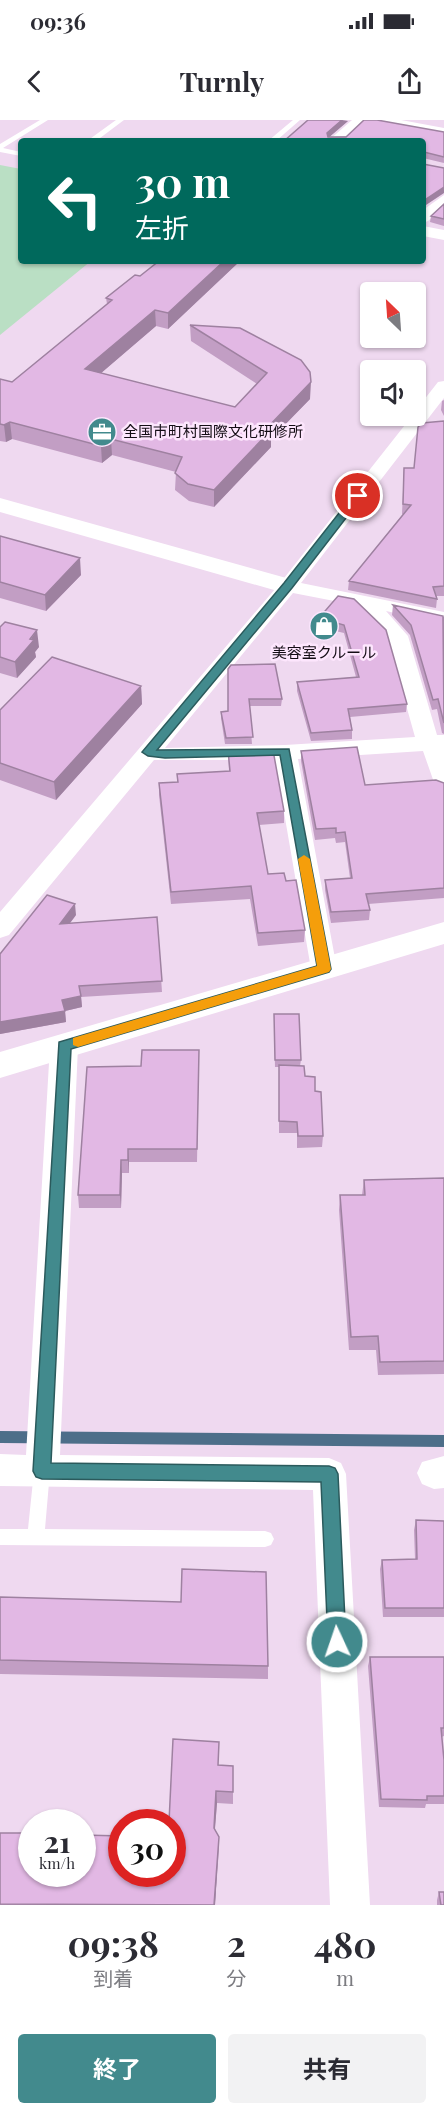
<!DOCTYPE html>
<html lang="ja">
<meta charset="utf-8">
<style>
body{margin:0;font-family:"Playfair Display","Noto Sans JP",serif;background:#f2f2f3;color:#2b2b33;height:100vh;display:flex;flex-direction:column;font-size:22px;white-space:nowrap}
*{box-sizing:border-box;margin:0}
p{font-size:20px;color:#7c7c81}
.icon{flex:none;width:33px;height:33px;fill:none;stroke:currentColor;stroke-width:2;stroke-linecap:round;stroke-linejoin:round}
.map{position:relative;height:1785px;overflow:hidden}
.sheet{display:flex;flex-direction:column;background:#fff;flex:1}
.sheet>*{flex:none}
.hud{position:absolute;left:18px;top:18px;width:408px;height:126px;border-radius:6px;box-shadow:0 2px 4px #0004;background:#00695c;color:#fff;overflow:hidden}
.needle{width:39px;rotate:335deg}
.fabs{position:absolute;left:360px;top:162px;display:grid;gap:12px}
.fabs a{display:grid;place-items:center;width:66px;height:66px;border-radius:6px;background:#fff;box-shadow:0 2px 4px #0004;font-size:30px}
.speed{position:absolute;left:18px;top:1689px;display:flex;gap:12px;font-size:30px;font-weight:700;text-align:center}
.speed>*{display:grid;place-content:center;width:78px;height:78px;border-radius:50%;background:#fff;box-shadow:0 2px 4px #0004;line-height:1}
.speed small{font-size:15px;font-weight:400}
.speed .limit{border:9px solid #d22;background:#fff;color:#111}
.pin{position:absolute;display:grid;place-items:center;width:51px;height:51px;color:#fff;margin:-26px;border:3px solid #fff;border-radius:50%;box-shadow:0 2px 6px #0007}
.me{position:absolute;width:66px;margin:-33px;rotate:357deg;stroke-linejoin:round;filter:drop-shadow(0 0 4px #0008)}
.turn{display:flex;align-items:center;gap:21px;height:126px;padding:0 18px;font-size:27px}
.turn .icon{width:78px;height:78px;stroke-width:2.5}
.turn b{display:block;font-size:42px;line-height:51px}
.eta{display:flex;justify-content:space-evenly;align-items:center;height:102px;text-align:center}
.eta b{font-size:36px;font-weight:700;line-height:42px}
.button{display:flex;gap:12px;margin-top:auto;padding:12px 18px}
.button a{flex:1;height:69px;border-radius:6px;background:#428a8d;color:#fff;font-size:24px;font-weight:700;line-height:69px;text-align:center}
.button a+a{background:#f2f2f3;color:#2b2b33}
.status{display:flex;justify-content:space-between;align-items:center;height:42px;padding:0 30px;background:#fff;direction:ltr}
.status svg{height:16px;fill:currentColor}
header{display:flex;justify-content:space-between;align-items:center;height:78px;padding:0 18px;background:#fff;font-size:27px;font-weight:700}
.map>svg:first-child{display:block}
</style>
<div class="status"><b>09:36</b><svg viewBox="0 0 49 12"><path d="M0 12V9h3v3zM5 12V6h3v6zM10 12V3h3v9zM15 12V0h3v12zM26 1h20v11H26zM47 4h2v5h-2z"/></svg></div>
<header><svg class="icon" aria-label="back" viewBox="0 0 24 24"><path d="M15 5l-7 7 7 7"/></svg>Turnly<svg class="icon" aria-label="share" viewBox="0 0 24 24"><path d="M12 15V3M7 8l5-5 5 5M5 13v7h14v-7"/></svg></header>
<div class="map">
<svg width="444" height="1785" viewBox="0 0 444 1785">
<rect width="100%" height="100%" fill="#efd9f0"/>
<path fill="#badfc4" d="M0,45L21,49V141H91L0,215Z"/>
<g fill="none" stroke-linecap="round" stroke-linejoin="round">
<path stroke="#4d6e89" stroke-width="12" d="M0,1317L444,1321"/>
<path fill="#fff" fill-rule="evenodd" d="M40,0H48L3,28L21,32V36L0,32V24Z
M116,0H124L96,21H87Z
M293,0H300L276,21H268Z
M42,1343L48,1345L50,1351L45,1409L265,1411L271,1413L274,1419L271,1425L265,1427L0,1425V1409H28L34,1351L36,1345Z"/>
<path fill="#fff" fill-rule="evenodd" d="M352,0H367L344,21H328Z
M371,0H401L444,8V16L378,4Z
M444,75V87L428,101L423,103V90Z
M423,106L444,110V120L423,116Z
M444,261V278L301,463L444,492V504L386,491L408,516L437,615H444V671L436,668L423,631L298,639L337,849L333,856L324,859L315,856L311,849L275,640H154L9,815L0,818V792L281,462L412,296H416V290L438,262ZM293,473L355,485L387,517L415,617L285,625L165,628Z
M64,916L74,919L78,926L60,1335L329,1338L341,1343L346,1354L370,1785H330L313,1370L0,1366V1334L26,1335L50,926L54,919Z
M444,1336V1368L434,1369L422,1364L417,1353L422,1342Z"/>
<path fill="#fff" fill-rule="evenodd" d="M0,378L297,461L301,466L297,471L288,474L0,392Z
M444,802V824L0,958V932Z"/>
</g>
<path fill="#c29ec4" d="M348,1L329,17L444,12V43L423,38L284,21Z
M444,84V106L430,102L431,96Z
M240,141L168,209L156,206L101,253L235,287L257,264L191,221L190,205L310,279L271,319V327L214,387L189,381L175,370L176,352L112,335L102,343L12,319L6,322L0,321V259L12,262L107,184L106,178L140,156Z
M444,280V296L441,290L442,281Z
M444,301V476H437V479L436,488L348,470L349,461L403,394H402L404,348H414Z
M0,416L81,455L46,491L0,478Z
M338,476L407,584L406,592L350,597L352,610V619L311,621L297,571V562L356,557L344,513L319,507V498Z
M393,485L444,497V614L442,613L437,589L432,590L410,515L392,495Z
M0,507L39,527L35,532L36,537L17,558L0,553Z
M228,549L282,579L281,586H249L252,624H225L221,598V592L228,591Z
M141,566L142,584L56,680L0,660V590Z
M228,630L284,691V703L259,705L268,754L286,761L305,810L304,822L258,826L250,779L171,784L159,675V663L177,662V654L229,651Z
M301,631L365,665L444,663V778L368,784L370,790L369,800L331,803L325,770V760L350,758L345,722L336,723L335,718L315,720L301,641Z
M76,795L70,803L157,797L162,872L81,877L82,887L65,891L66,902L0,914V834Z
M274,894L301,940L300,946L305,956L315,971L323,1016L322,1027L297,1028V1013H279V947H275Z
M199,930L197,1042H129V1053H122L121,1088H79L78,1075L141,946Z
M444,1058V1254L378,1255L376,1230H349L339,1090L340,1075H362L364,1060Z
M416,1400L444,1401V1497H383L380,1449L382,1440L415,1439L414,1410Z
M0,1477L268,1546V1559L0,1554Z
M370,1537H444V1616L441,1617L444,1640V1684H426L425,1688L379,1687L368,1546Z
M219,1645L233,1646V1684L217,1683L215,1709L219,1728L215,1785H0V1713L172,1754Z
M439,1772L444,1785H437V1780Z"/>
<path fill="#9e81a0" d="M342,0L348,1L327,19V13Z
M444,67V73L423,87V81Z
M224,141H240L168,209V193Z
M155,190L156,206L86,266L85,249Z
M311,262L310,279L271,319V327L214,387V370L266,309Z
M10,302L12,319L6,322L4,305Z
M111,319L112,335L102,343L101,326Z
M80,438L81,455L46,491L45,475Z
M37,510L39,527L35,532L36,537L17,558L15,542Z
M141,566L142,584L56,680L54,662Z
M75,784L76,795L61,815L60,804Z
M81,876L82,887L65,891L66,902L0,914V902L62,880Z
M128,1029L129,1042V1053L128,1040Z
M121,1040L122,1053L121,1088L120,1075Z
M216,1671L217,1683L214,1719V1708Z
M219,1717L215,1785H214Z"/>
<path fill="#e2b8e4" stroke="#9e81a0" stroke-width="1.5" d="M308,0H342L327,13L328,17H346L364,0H377L444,12V37L424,32H423V21H284Z
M423,44L444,48V67L423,81Z
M444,84V99L431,96Z
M159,141H224L168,193L155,190L85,249L235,287L267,253L190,205L240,208L301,240L310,252L311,262L266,309L271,310L214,370L188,364L175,353L182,337L111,319L101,326L10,302L4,305L0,304V259L12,262L112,180L106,178L135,155L140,156Z
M444,301V466L433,467L437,479L349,461L411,385L403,384L404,348H414L418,307L422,303Z
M0,416L80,438L45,475L0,462Z
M338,476L354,479L386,510L407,584L348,589L352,610L311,613L297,562L359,557L344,505L319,498Z
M393,485L443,496L444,603L438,579L433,580L411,505Z
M5,502L37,510L30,519L34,520L15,542L0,537V507Z
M52,537L141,566L54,662L0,643V590Z
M275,544L282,579H249L253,617L226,618L221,592L228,591V549L231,545Z
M357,627L365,665L436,660L444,663V768L366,774L370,790L331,792L325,760L352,758L345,712L336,713V708L316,709L301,631Z
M228,630H273L284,691L257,693L268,754L284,753L286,761L296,760L305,810L258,813L251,766L171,772L159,663L178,662L177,654L230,651Z
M47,775L75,784L60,804L157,797L162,861L79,866L81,876L62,880L65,891L0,902V834Z
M274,894H299L301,940H275Z
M142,930H199L197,1029H128V1040H121L120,1075H78L87,947L141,946Z
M279,945L304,946L305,956L315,957V971L321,972L323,1016H298L297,1002L279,1001Z
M444,1058V1241L380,1242L378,1216L351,1217L340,1075H365L364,1060Z
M416,1400L444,1401V1488H385L382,1440L417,1439Z
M182,1449L266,1452L268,1546L0,1540V1477L181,1482Z
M370,1537H444V1608H441L444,1640V1676H427V1680L381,1679Z
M173,1619L219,1622L218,1645L233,1646V1672L216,1671L214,1708L219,1717L214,1785L0,1784V1713H32V1754H82V1715L122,1716V1754H172V1702H169Z
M439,1772H444V1785H441Z"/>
<path fill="#428a8d" stroke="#2b5a5c" stroke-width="1.5" d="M354,374L363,376L292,468L157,630L289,629L331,849L329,852L71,929L51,1343L329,1346L335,1348L338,1354L346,1522L344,1528L337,1531L331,1528L328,1522L321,1362L42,1359L36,1357L33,1351L59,922L317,846L280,635L165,638L148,636L142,632L284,463Z"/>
<path fill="#f59e0b" d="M304,735L310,739L331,849L329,852L78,927L73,925V918L317,846L298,739Z"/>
<defs>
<g id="office-disc" transform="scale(1.5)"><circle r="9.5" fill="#428a8d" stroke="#fde6fd"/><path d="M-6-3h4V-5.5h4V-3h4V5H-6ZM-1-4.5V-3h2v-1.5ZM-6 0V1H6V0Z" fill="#fff"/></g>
<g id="shop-disc" transform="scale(1.5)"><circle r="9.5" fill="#428a8d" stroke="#fde6fd"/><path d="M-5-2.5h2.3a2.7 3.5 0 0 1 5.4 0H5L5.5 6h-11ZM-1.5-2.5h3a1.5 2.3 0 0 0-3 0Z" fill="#fff"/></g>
</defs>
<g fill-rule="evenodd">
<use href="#office-disc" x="102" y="312"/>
<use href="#shop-disc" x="324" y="506"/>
</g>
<g text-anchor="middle" stroke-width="5" stroke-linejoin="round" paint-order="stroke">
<g font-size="15" fill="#140d15" stroke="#fde6fd" text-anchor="start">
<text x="123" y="317">全国市町村国際文化研修所</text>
<text x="324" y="538" text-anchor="middle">美容室クルール</text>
</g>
</g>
</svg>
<div class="fabs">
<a><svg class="needle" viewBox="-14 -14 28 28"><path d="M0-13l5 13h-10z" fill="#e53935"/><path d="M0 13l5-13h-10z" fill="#7c7c81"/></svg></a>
<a><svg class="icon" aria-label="sound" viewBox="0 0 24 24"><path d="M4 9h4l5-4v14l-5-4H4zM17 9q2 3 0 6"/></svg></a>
</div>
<div class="speed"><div>21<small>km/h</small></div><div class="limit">30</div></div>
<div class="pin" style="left:358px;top:376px;background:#d93025"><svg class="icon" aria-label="arrive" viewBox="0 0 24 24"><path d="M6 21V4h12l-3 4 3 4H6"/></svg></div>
<svg class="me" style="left:337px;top:1522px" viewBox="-20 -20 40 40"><circle r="17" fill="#428a8d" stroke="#fff" stroke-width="3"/><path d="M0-11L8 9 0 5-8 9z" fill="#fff"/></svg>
<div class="hud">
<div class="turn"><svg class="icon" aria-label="left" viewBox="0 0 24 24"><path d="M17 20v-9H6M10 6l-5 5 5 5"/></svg><div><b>30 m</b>左折</div></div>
</div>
</div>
<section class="sheet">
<div class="eta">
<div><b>09:38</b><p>到着</p></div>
<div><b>2</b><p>分</p></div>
<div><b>480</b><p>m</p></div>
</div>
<div class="button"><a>終了</a><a>共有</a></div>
</section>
